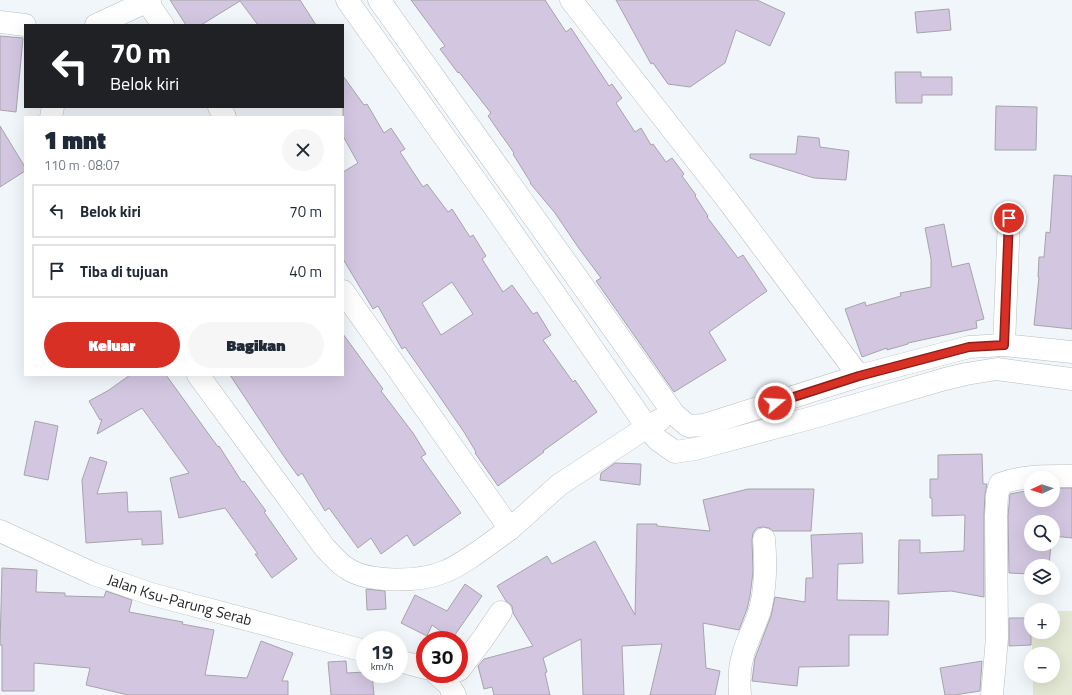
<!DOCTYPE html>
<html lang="id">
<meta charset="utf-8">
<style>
body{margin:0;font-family:"Titillium Web",sans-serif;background:#f6f6f7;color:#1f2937;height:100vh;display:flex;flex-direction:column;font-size:15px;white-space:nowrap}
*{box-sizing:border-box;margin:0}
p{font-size:13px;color:#747a83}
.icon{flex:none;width:22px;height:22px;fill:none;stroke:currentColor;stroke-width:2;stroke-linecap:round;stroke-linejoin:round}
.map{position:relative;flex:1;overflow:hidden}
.drawer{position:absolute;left:24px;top:116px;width:320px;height:260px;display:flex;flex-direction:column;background:#fff;border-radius:0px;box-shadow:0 4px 16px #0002}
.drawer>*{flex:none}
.guide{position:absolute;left:24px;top:24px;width:320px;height:84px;border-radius:0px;box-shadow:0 4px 16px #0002;background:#202124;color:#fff;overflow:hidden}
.needle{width:26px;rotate:267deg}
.fabs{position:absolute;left:1024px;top:471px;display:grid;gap:8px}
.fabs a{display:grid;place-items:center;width:36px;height:36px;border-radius:50%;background:#fff;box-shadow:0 4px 16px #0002;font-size:20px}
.speed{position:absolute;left:356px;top:631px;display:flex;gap:8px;font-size:20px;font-weight:700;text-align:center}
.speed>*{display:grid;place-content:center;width:52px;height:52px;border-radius:50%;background:#fff;box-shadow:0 4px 16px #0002;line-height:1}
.speed small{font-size:10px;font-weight:400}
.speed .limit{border:6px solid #d22;background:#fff;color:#111}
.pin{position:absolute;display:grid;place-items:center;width:34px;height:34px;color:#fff;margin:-17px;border:2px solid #fff;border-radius:50%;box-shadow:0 1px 4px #0007}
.me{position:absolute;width:44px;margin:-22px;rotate:72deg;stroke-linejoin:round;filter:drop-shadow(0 0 3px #0008)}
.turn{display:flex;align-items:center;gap:14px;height:84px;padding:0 20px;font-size:18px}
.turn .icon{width:52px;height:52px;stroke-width:2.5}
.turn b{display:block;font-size:28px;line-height:34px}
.round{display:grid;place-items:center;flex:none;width:42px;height:42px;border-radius:21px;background:#f6f6f7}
.summary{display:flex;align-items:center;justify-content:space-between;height:68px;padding:0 20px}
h1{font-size:24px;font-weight:800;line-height:30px}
.action{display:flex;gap:8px;margin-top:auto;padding:8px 20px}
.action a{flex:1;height:46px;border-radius:24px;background:#d93025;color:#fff;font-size:16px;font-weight:800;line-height:46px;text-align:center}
.action a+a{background:#f6f6f7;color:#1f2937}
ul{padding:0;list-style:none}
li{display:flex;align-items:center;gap:12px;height:54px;margin:0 8px 6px;padding:0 12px;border:2px solid #e0e1e3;border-radius:0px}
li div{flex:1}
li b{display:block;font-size:15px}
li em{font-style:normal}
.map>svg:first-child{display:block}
</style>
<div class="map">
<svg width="1072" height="695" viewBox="0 0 1072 695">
<rect width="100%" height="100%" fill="#f1f6fa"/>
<path fill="#e4e9d5" d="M1053,611H1072V695H1033V676H1053V654H1032V632H1053Z"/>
<path fill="#d3c6e1" stroke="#a6a4a9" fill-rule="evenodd" d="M170,0H300L316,25H258L240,1L201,25H186Z
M411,0H545L566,32L571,28L609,86L612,84L622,98L616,103L635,132L641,128L651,145L653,144L666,162L672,158L684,174L682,176L696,195L695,196L708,216L707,217L738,258L743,255L767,291L709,332L726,360L674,392L596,281L601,278L578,247L555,213L530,183H531L513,154L514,153L488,116L491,113L459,72L458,73L440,49L445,46Z
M616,0H757L785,13L770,46L736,30L725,63L690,87L668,84L653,63L651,64Z
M949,9L951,30L917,33L915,12Z
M0,36L23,38L16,112L0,110Z
M895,72H921V77H952V95H922V103H896Z
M343,76L364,105L367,104L384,133L391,128L405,149L400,152L423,187L427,184L448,212L452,209L470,237L473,235L486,256L482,259L503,292L512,285L533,314L537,312L551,335L543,340L573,382L575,380L597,412L543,451L544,452L498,486L475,453L476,452L464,432L433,387L405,347L402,349L378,306L373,309L343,259V172L358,163L343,136ZM452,282L473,314L441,335L422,303Z
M996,106L1037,107L1036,150H995Z
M0,126L25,167V171L0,187Z
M798,136L819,138L820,147L849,151L846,180L814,178L750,158V154H796Z
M1054,175L1072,176V329L1034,325L1039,277H1038L1039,257H1044L1046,232L1050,233Z
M944,224L952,267L969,263L984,319L976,321L977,328L908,343V344L887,350V348L862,357L845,309L865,302L866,306L901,296L900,293L931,287V259L925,228Z
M343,334L383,389L381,391L413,433L426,454L421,457L461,513L414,546L407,535L381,554L371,538L358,548L329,508L325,511L302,473L298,476L283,455L230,375H343Z
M130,375H166L218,447L219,446L242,482L244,481L266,511L264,512L297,559L272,578L255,554H258L225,508L179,518L170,478L189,473L142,408L97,434L102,419L100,420L89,401L109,390Z
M35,421L58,426L48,480L24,475Z
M982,454L983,484H987L985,494L984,515V597L951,591L898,594L899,540H920V553L964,551L965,515L932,516V498H930V479H938V455Z
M90,457L107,462L97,494L127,492L128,512L161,511L163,544L142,545V539L86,543L82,480Z
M615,463L641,464L640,485L600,480L601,473Z
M1053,488H1072V538L1053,536V522H1031V544H1051L1049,566H1031V574L1009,573L1008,516L1010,494L1031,490V500H1053Z
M748,489H814L811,531H773L769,528L763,527L757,528L753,533L752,540L753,572L750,596L747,609L739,630L703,623L706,668L720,671L715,695H650L662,644L622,646L624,695H583L581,639L543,658L547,672L545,673L550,695H494L492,687L484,689L478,666L484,659L533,646L513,613L512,606L506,601L497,586L547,556L552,564L595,541L635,615L637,524H657V526L710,531L703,500Z
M862,533L863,563L838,564L837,600L889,601L888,635H849V666L799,667L797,686L752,681L755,658L771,616L775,597L805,602L806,578H813L811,535Z
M2,568L37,570L36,592L65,593V596L104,597L106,591L132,600L129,612L183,622L182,624L214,630L205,675L247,678L261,641L293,653L282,681H288V695H128L86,685L90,668L34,663V691H2V645H0Z
M465,584L482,596L452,639L432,625L427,636L401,623L415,595L447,611Z
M366,589L385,591L386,609L367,610Z
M1009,618H1031V645L1009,646Z
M346,661L347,673L365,672V674H372L374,695H331L328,662Z
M982,661L980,691L954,695H945L940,668Z"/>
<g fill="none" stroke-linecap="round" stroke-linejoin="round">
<g stroke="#b9bec2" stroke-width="23">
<g id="minor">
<path d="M347,0L495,208L647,427L658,440L675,452L695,449L811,418L945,379L966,374L997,369L1072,379"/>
<path d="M379,0L674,414L688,426L704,425L859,376L969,347L1004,345L1072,352"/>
<path d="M571,0L729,202L859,376"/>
<path d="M147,2L163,25"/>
<path d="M0,22L25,25"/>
<path d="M96,25L150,0"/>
<path d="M219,107L225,117"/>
<path d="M51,117L53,107"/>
<path d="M343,291L510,529L559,485L647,427L660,420"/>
<path d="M1004,345L1009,218"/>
<path d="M198,375L325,548C332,555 339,564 348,569C370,583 420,582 444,572C466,563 490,543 510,529"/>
<path id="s1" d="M0,531L94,574L151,594L365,651"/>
<path d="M399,661L425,668"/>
<path d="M459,670L482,640L501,612"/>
<path d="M437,674L448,684L455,695"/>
<path d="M740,695C739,682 739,668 743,655C747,639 757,623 761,606C766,584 766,562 764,539"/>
<path d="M992,695L997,638L996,516L997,495L1000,484C1023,475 1048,476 1072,476"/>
</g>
</g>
<use href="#minor" stroke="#fff" stroke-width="22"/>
</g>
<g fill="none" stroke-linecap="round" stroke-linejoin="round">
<g stroke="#8d1f18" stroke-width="10">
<path id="route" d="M775,403L859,376L969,347L1004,345L1009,218"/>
</g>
<use href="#route" stroke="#d93025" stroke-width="7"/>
</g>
<g text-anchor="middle" stroke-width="3.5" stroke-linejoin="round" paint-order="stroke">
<g font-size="15" fill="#232526" stroke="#fff">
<text dy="5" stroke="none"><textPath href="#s1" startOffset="193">Jalan Ksu-Parung Serab</textPath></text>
</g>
</g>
</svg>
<div class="fabs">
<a><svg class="needle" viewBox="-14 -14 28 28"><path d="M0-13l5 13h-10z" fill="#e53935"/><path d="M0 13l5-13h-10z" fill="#747a83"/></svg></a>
<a><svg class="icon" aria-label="search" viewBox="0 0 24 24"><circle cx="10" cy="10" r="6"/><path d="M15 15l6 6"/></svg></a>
<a><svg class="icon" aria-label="layers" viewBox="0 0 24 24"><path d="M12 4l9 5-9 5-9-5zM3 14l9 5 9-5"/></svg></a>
<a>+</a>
<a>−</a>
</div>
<div class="speed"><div>19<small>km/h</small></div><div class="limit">30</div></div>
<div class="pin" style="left:1009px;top:218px;background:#d93025"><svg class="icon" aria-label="arrive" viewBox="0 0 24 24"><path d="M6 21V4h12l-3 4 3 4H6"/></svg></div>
<svg class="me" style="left:775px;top:403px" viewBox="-20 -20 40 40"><circle r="17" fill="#d93025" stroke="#fff" stroke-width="3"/><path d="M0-11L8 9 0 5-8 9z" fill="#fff"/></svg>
<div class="guide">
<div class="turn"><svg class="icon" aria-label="left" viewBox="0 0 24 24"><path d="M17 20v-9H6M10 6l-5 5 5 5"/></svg><div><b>70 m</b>Belok kiri</div></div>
</div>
<section class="drawer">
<div class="summary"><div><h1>1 mnt</h1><p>110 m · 08:07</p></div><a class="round"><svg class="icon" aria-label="close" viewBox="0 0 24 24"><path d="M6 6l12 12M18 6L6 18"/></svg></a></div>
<ul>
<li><svg class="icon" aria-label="left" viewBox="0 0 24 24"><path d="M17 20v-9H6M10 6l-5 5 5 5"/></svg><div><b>Belok kiri</b></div><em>70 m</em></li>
<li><svg class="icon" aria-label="arrive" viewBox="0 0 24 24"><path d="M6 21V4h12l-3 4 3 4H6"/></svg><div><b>Tiba di tujuan</b></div><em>40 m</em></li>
</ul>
<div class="action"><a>Keluar</a><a>Bagikan</a></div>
</section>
</div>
